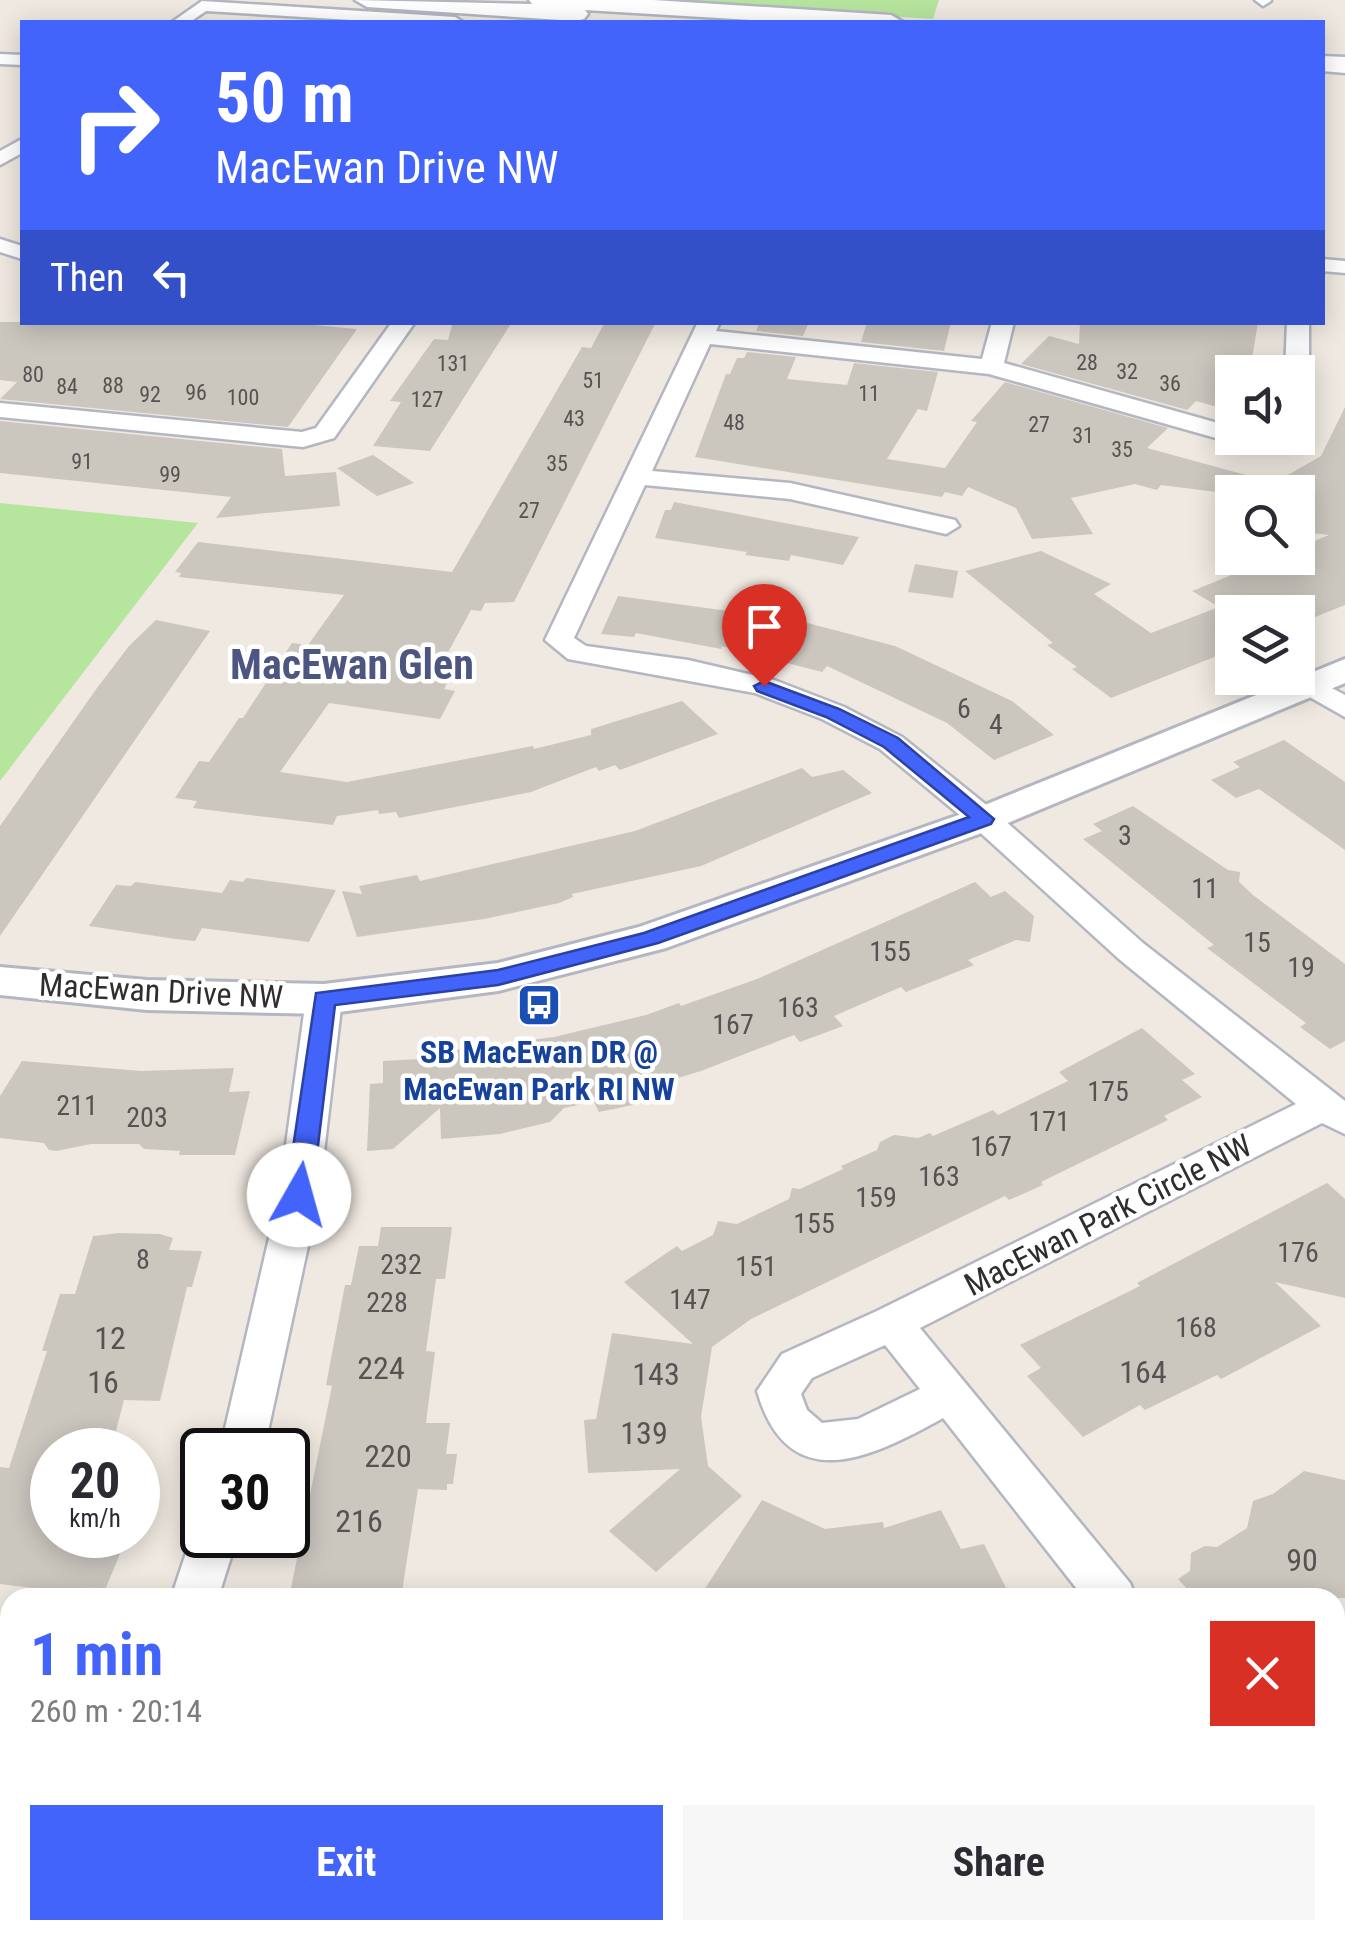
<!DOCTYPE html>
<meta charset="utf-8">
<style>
body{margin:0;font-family:"Roboto Condensed",sans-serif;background:#f7f7f7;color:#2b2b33;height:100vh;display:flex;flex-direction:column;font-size:38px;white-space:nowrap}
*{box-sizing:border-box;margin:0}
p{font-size:32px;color:#7c7c81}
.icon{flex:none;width:55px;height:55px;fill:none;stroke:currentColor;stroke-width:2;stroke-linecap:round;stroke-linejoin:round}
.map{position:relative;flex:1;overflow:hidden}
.drawer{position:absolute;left:0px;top:1588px;width:1345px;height:352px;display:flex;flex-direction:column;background:#fff;border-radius:30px 30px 0 0;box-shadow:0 5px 25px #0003}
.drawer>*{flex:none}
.top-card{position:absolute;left:20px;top:20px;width:1305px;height:305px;border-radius:0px;box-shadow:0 5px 25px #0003;background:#4264fb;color:#fff;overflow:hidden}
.controls{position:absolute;left:1215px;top:355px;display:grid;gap:20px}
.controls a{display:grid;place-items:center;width:100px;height:100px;border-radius:0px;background:#fff;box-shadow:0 5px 25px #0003;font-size:50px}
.speed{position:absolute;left:30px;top:1428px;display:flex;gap:20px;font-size:50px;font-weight:700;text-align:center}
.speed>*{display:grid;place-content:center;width:130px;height:130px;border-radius:50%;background:#fff;box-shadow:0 5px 25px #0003;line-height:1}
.speed small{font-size:25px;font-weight:400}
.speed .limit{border:5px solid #111;border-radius:15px;background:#fff;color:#111}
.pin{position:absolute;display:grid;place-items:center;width:85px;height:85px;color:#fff;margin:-102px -42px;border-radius:50% 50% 50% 0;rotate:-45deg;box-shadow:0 0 10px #0007}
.pin .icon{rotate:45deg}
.me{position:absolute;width:110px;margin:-55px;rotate:7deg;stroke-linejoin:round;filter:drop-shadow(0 0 8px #0008)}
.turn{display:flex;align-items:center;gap:35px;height:210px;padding:0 30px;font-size:45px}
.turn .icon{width:130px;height:130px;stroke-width:2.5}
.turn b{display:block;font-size:70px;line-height:85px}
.then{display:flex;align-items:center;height:95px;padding:0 30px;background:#0003;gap:20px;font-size:38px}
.round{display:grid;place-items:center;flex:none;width:105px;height:105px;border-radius:0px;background:#f7f7f7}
.summary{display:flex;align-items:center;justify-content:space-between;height:170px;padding:0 30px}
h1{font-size:60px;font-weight:700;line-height:75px;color:#4264fb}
.action{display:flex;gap:20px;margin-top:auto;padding:20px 30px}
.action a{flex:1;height:115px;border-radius:0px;background:#4264fb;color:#fff;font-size:40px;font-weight:700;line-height:115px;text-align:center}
.action a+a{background:#f7f7f7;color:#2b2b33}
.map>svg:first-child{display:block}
</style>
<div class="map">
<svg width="1345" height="1939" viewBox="0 0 1345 1939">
<rect width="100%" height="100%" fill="#efe9e1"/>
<path fill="#b6e59e" d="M649,0H939L933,19Z
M0,503L198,523L0,781Z
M0,1780L10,1782V1907L0,1924Z
M749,1930H876L879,1939H770Z"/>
<path fill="#cbc7bf" d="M0,322H281L357,329L288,427L0,399L17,382L0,380Z
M453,322H512L430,451L373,446L401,402L390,401L434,339L448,340Z
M605,322H656L514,602L485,603L481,611L471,610L439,669L454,670L444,689L455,691L440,719L329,703L280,772L347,782L533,746L534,749L591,735V729L682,701L718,734L620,770L615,765L599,771L596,767L531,792L399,818L396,812L379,814L378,810L337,816L333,825L193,808L197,801L175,798L199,761L209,762L239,718H243L292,643L308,645L344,595L179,577L181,573L175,572L198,542L452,572L582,347L591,348Z
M760,322H809L803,336L756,331Z
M867,322H951L944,351L861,342Z
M1080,322H1258L1250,372H1232V411L1196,401L1187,410L1021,364L1049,336L1079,344Z
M747,352L796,357L787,379L847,385L854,363L938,372L927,411L918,409L887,459L945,468L977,422L971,421L1005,382L1168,428L1147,448L1268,481L1267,487L1321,456L1345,407V605L1298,624V612H1232V650L1111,698L1072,669L1077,667L1047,645L1053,643L965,571L1041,551L1111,584L1094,594L1151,633L1219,607L1192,591L1274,558H1298V548L1329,535L1298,531V492L1232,494L1161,485L1157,490L1135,484L1071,498L1093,534L1032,539L1016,508L968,487L962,496L945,492L942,497L695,457L726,374H730L737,358H744Z
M0,421L282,449L285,476L336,472L340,506L216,518L231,497L0,473Z
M373,455L414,483L377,496L337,468Z
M674,502L859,537L843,565L791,555L789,561L745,555L747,552L655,538L665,510H671Z
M915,564L958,571L953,598L908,592Z
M618,596L758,615L762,611L895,646L1012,701L1054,735L994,760L947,723L827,666L822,672L722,646L721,649L636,633L634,637L601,634Z
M156,620L210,631L0,936V826L97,688L129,646Z
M1284,740L1345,782V850L1259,789L1236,798L1211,780L1240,767L1233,762Z
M802,768L812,777L843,770L872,793L701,866L572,894L573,897L559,903L484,919L357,937L342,891L362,894L359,886L417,875L420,881L635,831Z
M1133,806L1228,870L1240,872L1239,882L1253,895L1345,964V1041L1330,1049L1300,1027L1306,1023L1207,948L1214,945L1083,839L1102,831L1093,824Z
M246,878L336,890L309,942L202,928L195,941L176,939L89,926L116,885L131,886L135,882L222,893L230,880L243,882Z
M975,882L991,897L1005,891L1034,916L1030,942L1016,940L968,960L974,965L906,992L901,987L834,1016L843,1026L800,1042L794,1035L701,1071L645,1088L652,1101L599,1112L594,1102L564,1108L550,1122L500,1134L441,1139L440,1108L393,1149L367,1151L370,1084L383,1083V1061L438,1058V1052L554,1037L646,1015L679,1003L681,1006L757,979Z
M1142,1028L1195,1074L1182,1080L1202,1097L1164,1116L1168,1120L1041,1182L1043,1185L1009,1200L1005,1196L751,1319L712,1347L701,1417L708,1466L742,1496L656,1572L609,1531L680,1469L588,1473L584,1420L596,1419L612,1333L693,1344L624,1282L677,1246L682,1251L713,1235L718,1221L737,1224L789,1199L792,1188L800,1189L843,1169L841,1166L877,1150L880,1142L894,1135L918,1138L930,1133L933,1136L993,1110L998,1115L1068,1081L1059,1072Z
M22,1061L141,1071L234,1068L229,1092L250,1091L235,1155H179L180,1151L144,1149L139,1144H91L56,1151L49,1150L44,1143L0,1138V1096Z
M1327,1183L1345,1199V1298L1275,1282L1321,1326L1221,1379L1217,1375L1145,1410L1140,1405L1083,1437L1027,1376L1041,1368L1020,1345L1140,1286L1137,1283Z
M381,1227H452L445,1279H436L426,1351L435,1352L426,1423H450L446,1454H457L453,1484H447V1490L418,1489L401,1598H289L332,1386L326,1385L345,1285H351L359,1246H378Z
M119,1233L160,1234L173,1238L169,1250L202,1251L192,1287H187L160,1401L124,1400L111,1450H52V1535H122L117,1553L120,1554L102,1597L0,1584V1467L9,1468L47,1351H42L60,1294H75L93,1236Z
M1304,1471L1345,1480V1598H1195L1178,1579L1190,1571L1191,1553L1205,1546L1217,1547L1247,1528L1253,1501L1273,1494Z
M762,1500L825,1529L883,1522L884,1528L941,1510L961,1549L984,1544L1011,1598H699Z"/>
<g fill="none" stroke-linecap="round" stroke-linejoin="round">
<g stroke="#b4b7c1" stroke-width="5">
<path id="minor" d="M1255,0H1271V1L1263,6Z
M202,1L455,17L463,22H384L206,11L190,22H172Z
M0,54L22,55V65L0,64Z
M22,139V153L0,165V151Z
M0,239L22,246V259L0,252Z
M1322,259L1345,261V273L1322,271Z
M392,322H415L334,438L303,447L0,417V403L302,432L316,428Z
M698,322H720L716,331L982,359L992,322H1014L1004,363L1232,427V438H1243L1232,442L1223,440L989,374L710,344L652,471L790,483L955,520L959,526L946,534L790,499L645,485L574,638L586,646L688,660L774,680L844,707L902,737L995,812L1143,943L1345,1101V1134L1322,1123L920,1328L1130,1583L1136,1598H1084L943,1418C871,1458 788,1499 757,1391L782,1354L877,1311L1296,1104L1119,959L973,826L880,749L822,719L755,693L568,659L545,640ZM885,1345L920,1389L858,1419L822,1423L807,1410L801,1394L812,1378Z
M1287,322H1309V372L1305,377L1298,379V372H1285Z
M1309,676L1345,695V717L1299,691L1294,685L1299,679Z
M324,987L337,990L342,999L319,1195L264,1450H220L279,1195L306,999L311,990Z
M202,1519V1535H238L218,1598H171L192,1535Z
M1345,1710V1760L1335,1764V1714Z
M28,1930H82L78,1939H24Z"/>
</g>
<g stroke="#b4b7c1" stroke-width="6">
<path id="tertiary" d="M1345,659V683L998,827L666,948L498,991L324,1014L147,1010L0,995V967L147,980L324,984L498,963L639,927L970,811Z"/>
</g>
<g stroke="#b4b7c1" stroke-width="5">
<path id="secondary" d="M355,0L532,4L529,0H653L891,15L903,22H786L585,10L588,14L584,19L576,21L367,7Z
M1322,56L1345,57V73L1322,71Z"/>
</g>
<use href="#minor" fill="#fff" fill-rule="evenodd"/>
<use href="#tertiary" fill="#fff" fill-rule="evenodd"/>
<use href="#secondary" fill="#fff" fill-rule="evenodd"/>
</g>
<path fill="#4264fb" stroke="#2b41a3" stroke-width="2.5" d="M764,681L839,709L898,738L994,819L991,824L658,943L498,985L335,1005L312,1195L308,1202H290L286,1195L316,993L498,970L644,933L969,817L884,747L826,717L757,691L754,686Z"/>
<defs>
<g id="bus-square" transform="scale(2.25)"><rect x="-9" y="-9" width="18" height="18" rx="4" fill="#1a4fb4" stroke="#fff"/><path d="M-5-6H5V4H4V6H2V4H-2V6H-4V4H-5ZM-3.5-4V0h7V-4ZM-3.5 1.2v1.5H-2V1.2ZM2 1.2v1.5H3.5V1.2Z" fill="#fff"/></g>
</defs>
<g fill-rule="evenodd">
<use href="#bus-square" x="539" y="1005"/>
</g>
<g text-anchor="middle" stroke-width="9" stroke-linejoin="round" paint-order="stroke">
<g font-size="22" fill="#555452">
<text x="1087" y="370">28</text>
<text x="453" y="371">131</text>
<text x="1127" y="379">32</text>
<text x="33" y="382">80</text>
<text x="593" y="388">51</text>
<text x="1170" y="391">36</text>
<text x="113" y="393">88</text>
<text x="67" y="394">84</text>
<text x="196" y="400">96</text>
<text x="869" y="401">11</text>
<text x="150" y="402">92</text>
<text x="243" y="405">100</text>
<text x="427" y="407">127</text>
<text x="574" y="426">43</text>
<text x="734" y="430">48</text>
<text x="1039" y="432">27</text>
<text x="1083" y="443">31</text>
<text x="1122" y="457">35</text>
<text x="82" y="469">91</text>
<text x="557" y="471">35</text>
<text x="170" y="482">99</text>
<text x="529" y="518">27</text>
</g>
<g font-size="28" fill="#555452">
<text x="964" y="718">6</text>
<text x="996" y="734">4</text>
<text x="1125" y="845">3</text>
<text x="1205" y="898">11</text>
<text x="1257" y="952">15</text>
<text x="890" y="961">155</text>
<text x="1301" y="977">19</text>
<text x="798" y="1017">163</text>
<text x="733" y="1034">167</text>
<text x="1108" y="1101">175</text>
<text x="77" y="1115">211</text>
<text x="147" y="1127">203</text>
<text x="1049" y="1131">171</text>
<text x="991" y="1156">167</text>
<text x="939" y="1186">163</text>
<text x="876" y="1207">159</text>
<text x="814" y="1233">155</text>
<text x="1298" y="1262">176</text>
<text x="143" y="1269">8</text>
<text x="401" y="1274">232</text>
<text x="756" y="1276">151</text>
<text x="690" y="1309">147</text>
<text x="387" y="1312">228</text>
<text x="1196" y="1337">168</text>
</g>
<g font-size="32" fill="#2e2e2e" stroke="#fff">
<text transform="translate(161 991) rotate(3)" y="11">MacEwan Drive NW</text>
<text transform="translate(1108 1215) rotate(-27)" y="11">MacEwan Park Circle NW</text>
</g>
<g font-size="32" font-weight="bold" fill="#164399" stroke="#fff">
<text x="539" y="1063">SB MacEwan DR @<tspan x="539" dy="37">MacEwan Park RI NW</tspan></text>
</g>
<g font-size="32" fill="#555452">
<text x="110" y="1349">12</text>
<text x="381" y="1379">224</text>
<text x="1143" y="1383">164</text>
<text x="656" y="1385">143</text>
<text x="103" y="1393">16</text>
<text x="644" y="1444">139</text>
<text x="388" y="1467">220</text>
<text x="359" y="1532">216</text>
<text x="1302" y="1571">90</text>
</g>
<g font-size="42" font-weight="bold" fill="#4d5680" stroke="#fff">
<text x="352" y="679">MacEwan Glen</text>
</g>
</g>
</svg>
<div class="controls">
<a><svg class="icon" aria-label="sound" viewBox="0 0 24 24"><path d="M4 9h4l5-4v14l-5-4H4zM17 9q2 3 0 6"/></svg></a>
<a><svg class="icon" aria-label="search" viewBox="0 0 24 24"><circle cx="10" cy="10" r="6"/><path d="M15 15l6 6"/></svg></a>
<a><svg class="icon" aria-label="layers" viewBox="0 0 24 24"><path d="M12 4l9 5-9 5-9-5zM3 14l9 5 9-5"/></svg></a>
</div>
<div class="speed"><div>20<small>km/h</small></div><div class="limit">30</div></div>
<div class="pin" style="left:764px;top:686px;background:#d93025"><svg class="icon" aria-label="arrive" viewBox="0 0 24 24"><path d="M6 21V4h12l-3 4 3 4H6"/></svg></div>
<svg class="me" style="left:299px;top:1195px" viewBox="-20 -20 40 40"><circle r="19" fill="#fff"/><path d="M0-13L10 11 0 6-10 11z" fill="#4264fb"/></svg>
<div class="top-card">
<div class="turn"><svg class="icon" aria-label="right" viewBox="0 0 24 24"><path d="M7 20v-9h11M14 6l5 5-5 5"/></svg><div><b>50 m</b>MacEwan Drive NW</div></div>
<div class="then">Then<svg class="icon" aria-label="left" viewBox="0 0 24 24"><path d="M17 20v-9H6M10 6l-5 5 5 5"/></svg></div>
</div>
<section class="drawer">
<div class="summary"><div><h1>1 min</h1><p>260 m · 20:14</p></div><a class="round" style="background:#d93025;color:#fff"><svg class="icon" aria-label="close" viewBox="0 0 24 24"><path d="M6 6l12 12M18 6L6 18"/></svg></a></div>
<div class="action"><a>Exit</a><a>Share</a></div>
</section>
</div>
